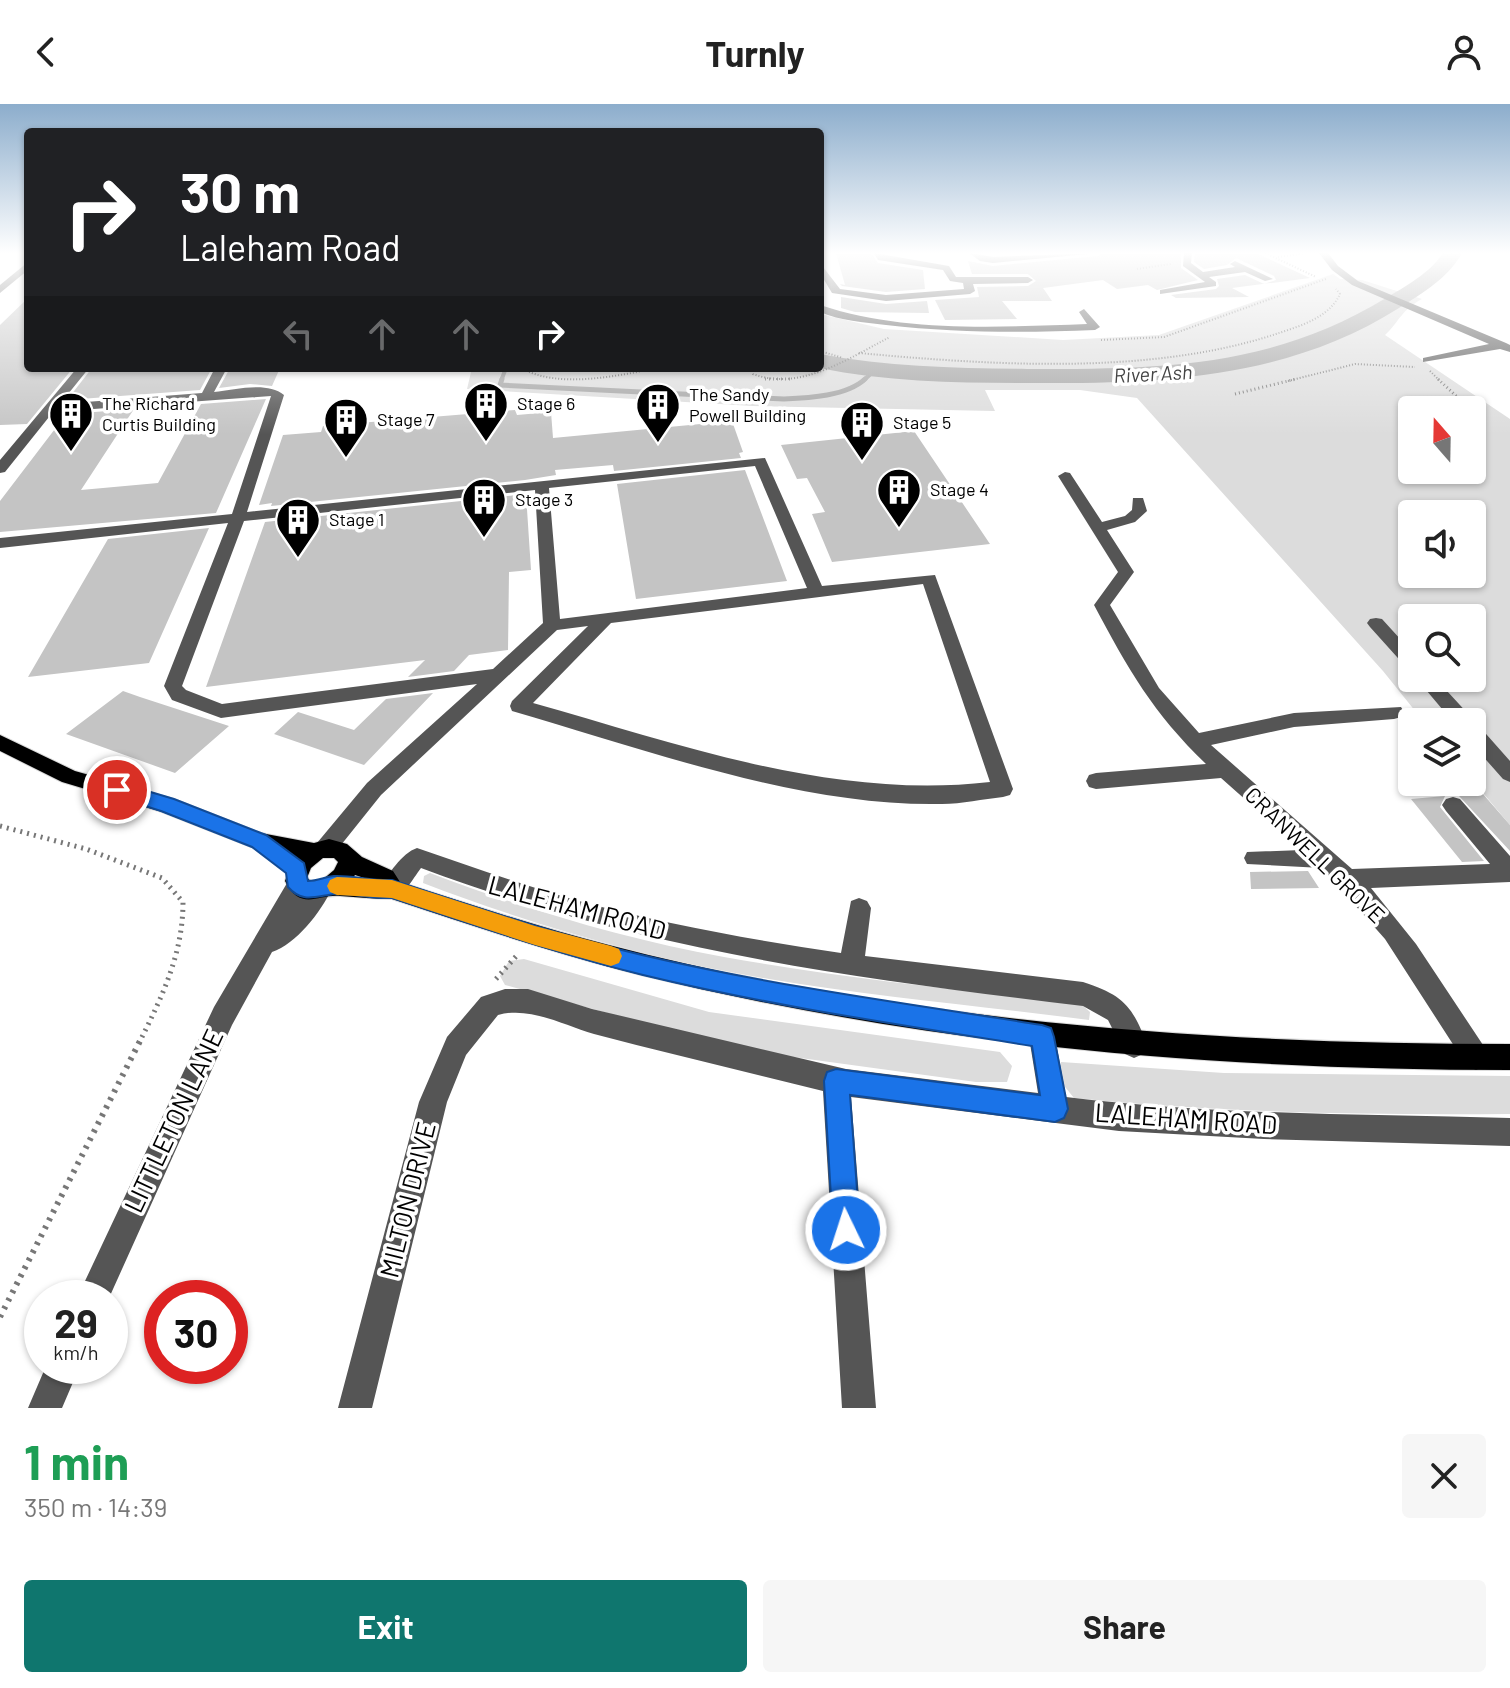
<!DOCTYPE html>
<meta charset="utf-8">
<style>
body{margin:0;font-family:Barlow,sans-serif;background:#f6f6f6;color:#222;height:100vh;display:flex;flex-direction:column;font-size:30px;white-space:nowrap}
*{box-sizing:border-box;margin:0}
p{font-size:26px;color:#767676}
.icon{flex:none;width:44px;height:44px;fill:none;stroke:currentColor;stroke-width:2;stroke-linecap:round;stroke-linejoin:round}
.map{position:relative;height:1304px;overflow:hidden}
.panel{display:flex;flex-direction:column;background:#fff;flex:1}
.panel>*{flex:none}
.hud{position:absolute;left:24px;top:24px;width:800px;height:244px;border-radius:8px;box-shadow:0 2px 6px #0004;background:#202124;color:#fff;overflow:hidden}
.needle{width:52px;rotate:340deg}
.fabs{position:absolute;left:1398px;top:292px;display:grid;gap:16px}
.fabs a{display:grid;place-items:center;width:88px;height:88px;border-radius:8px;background:#fff;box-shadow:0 2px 6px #0004;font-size:40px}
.speed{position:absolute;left:24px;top:1176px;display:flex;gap:16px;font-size:40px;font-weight:700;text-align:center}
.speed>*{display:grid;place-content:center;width:104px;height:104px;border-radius:50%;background:#fff;box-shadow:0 2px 6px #0004;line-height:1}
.speed small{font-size:20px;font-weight:400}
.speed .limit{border:12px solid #d22;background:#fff;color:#111}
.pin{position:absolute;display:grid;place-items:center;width:68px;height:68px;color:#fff;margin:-34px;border:4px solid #fff;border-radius:50%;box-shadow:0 2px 8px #0007}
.me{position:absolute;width:88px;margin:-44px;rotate:356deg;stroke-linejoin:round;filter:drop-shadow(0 0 6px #0008)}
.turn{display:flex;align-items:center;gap:28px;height:168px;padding:0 24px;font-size:36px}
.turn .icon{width:104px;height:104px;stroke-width:2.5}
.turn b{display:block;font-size:56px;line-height:68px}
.lanes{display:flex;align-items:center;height:76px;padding:0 24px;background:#0003;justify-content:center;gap:40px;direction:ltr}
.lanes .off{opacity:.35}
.round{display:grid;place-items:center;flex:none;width:84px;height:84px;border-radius:8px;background:#f6f6f6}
.head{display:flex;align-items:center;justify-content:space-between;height:136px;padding:0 24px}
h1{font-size:48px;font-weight:700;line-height:60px;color:#1e9e55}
.cta{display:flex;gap:16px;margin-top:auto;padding:16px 24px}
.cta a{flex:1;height:92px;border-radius:8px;background:#0f766e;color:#fff;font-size:32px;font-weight:700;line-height:92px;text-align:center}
.cta a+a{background:#f6f6f6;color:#222}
header{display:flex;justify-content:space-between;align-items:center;height:104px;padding:0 24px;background:#fff;font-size:36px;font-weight:700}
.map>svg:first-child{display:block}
</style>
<header><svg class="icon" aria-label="back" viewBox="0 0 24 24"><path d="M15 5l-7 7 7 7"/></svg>Turnly<svg class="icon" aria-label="person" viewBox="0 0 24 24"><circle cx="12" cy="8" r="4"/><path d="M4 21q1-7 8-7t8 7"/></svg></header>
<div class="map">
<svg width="1510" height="1304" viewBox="0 0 1510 1304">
<rect width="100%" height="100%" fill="#fff"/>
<path fill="#dcdcdc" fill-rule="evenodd" d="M1333,170L1340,175L1362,176L1422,195C1401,206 1400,217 1385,231L1510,315V721L1472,676V618H1424L1383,567L1137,294L1080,286H985L995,307L753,302L467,285L472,264H820V210L884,225L1063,236L1159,231ZM1412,306H1472V366H1412ZM1412,410H1472V470H1412ZM1412,514H1472V574H1412Z
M430,769C525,805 624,835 724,853C842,874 962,886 1081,900L1090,908L1089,916C983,902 875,893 769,875C651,855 535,822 423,779L424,772Z
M524,855L709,908L1000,948L1012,962L1007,978H976L742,946L505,881L500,872L509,857Z
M1061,958L1224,969L1510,972V1010C1364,1011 1219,1009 1074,994L1057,973Z"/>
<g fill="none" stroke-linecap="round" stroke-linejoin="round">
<path stroke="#a3a3a3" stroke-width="4" d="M501,277L506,264
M863,277L874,267"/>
<path stroke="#a3a3a3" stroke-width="5" d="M502,275L500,281L784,295C809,294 847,292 865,275"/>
<path fill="#a3a3a3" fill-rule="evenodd" d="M1443,149H1462C1448,174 1423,189 1399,204C1287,275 1159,280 1030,279C959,279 889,278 819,264L820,250C889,263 957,264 1027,265C1159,265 1269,265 1386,194C1406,182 1430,169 1443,149Z"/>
</g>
<path fill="#c4c4c4" d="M836,149H871L878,159L923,166L925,185L886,188L842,182L840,180L845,181Z
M1101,149H1181V164L1198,176L1157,186L1148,181L1117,185L1103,176L1043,184L1052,197H1002L1017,215L945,216L935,196L979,193L977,183L1028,182L1036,177L1028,170H972L968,157L993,162L1098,152Z
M1195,149H1256L1310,174L1232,184L1249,193L1176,194L1171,191L1216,185L1219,182L1217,175L1245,171L1264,180L1276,176L1274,172L1236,154L1227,161L1204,165L1194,158Z
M841,193L886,200L927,197L929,209L855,208L841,204Z
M28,194V264H73L27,320L0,321V221Z
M92,264H212L200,286L67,296Z
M230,264H280L272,282L250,280L219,284Z
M266,295L216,409L0,428V397L61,317L49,318L55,311L134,305L81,386L158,379L201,300Z
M515,306L517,311L551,308L553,334L732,317L743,348L739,349L741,354L614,367L613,361L555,366L556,371L525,376L271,402L272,399L259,401L283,331L321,328L323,322Z
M914,327L990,440L832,458L812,410L825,408L807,374L797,375L781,341Z
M745,366L787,477L636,495L617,380Z
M526,390L531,466L509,468L508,546L469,551L454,567L408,573L425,556L206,583L265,418Z
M209,424L149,559L28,573L108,435Z
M123,587L140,593L229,622L175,669L66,630Z
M433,589L364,661L274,630L298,608L354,626L386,595Z
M1483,690L1510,721V747L1459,692Z
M1445,692L1440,703L1484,757L1462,758L1411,695Z
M1308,767L1319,784L1251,785L1250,768Z"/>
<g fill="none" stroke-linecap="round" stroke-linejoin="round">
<g stroke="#dbdbdb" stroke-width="2">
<path id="major" d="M0,631L75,667L174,695L261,729L314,739L329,735L347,740L362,753L393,767L400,778C469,800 538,823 609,841C903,917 1207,940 1510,940V966C1216,966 926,941 641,871C556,850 474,822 392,795C374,795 358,793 340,792C318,790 300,808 285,777L293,753L259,746L162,708L62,678L0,647ZM323,754H334L338,758L334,766L321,777H311L307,774L311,764ZM355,771L370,776L353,774Z"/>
</g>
<path stroke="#777" stroke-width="2" stroke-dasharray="1 2" stroke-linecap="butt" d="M1265,149L1316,173
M1278,153L1308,149
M1137,165L1171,160
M1101,236L1164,233L1326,175
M820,247L843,254
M859,249C990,261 1149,272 1276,230C1300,222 1329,214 1340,190L1336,185
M521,264C558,285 617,272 657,264
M751,264L753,270C800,288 849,254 890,233
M1430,267L1440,277
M1288,277L1355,260L1415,263"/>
<path stroke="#777" stroke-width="3" stroke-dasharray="1 3" stroke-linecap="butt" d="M765,275H793
M1438,275L1471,306
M1235,290L1296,275"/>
<path stroke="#777" stroke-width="5" stroke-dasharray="2 5" stroke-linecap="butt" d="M0,722L86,745L162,774L183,798C183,850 162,893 139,939
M496,875L519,849"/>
<path stroke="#777" stroke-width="6" stroke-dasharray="3 6" stroke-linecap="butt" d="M0,1213L140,937"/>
<path fill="#555" fill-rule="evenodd" d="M874,149L949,162L956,173H1028L1033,176L1028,179L973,180L975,187L970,190L886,197L832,189L820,169V159L840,185L886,191L964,185L963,179L950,177L943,166L878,156Z
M969,149L993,153L1098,149L993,159L980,157Z
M1184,149H1192L1191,159L1203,168L1235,163L1230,160L1235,157L1273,175L1265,177L1245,168L1209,173L1216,178V182L1160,190V186L1205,178L1183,162Z
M1319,149H1328L1338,162L1358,177L1506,239L1510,241V248L1500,245L1423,258V254L1489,240L1352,181L1332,166Z
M28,158V166L0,189V181Z
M820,201C903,229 1000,223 1087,220L1079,208L1084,205L1100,223L1095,226C1025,229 956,229 886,221C863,218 841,217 820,208Z
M77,264H89L60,300L202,289L215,264H227L214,288C235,286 267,277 284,291L247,408L765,354L822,482L935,471L1013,685L1010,691L1003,693C983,695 962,700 942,700C803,703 646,646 512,607L510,602L512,597L588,522L557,526L381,691L333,751L325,754L317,751L314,745L317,739L367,679L477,580L221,614L172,596L164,582L228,419L0,444V434L232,410L271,292L53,308L5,368L0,369V356ZM755,362L807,484L560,515L549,384ZM535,386L543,519L493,565L222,600L186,586L182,582L244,417ZM923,480L990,678C833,696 682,641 533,599L611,519Z
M1065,368L1070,369L1102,418L1125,412L1132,406L1133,394H1143L1147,407L1135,418L1107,426L1134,468L1110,501L1159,584L1199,629L1294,609L1401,603L1404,608L1401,613L1394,615L1294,623L1211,641L1352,765L1490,760L1446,707L1442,701L1446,695L1453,693L1460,695L1510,752V778L1371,784L1416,840L1485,944L1489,953L1485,962L1476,966L1467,962L1385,835L1322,764L1247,760L1244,754L1247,748L1302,746L1221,674L1096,685L1089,683L1086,677L1089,671L1096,669L1206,660C1153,609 1128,565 1094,501L1118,468L1058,372Z
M1376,514L1382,515L1412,548V565L1406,563L1370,523L1367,519L1370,515Z
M1416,574H1435L1471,613L1474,618L1472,620L1479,622L1510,657V678L1503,675L1472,640V618H1453Z
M417,744C471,762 524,782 579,797C665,820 753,836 841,849L851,797L859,794L867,797L871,804L865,852L1083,878C1123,891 1133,902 1147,941L1143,950L1134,954L1125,950L1108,916L1083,902C852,874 641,846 421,764C411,777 402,798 384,792L381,785C387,771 402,749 417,744Z
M298,771L306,774L308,784L320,776L328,779L331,786C321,808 296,840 272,848L232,921L109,1194H77L214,903L290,774Z
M505,885H528L592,905L846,965L1038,989L1029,933L1033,924L1042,920L1051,924L1055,933L1066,993C1213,1011 1362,1010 1510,1014V1042L1264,1035L1119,1027L851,993L876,1304H842L823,987C747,968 670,950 594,930C563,921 530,902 498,911L466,951L447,998L372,1304H338L419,998L447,933L481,893Z
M46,1262H80L62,1304H28Z"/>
<use href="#major" fill="#000" fill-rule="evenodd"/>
</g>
<linearGradient id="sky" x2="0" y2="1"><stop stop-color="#8cadcc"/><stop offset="0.45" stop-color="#fff"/><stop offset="1" stop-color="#fff" stop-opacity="0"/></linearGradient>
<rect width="1510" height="331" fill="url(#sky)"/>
<path fill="#1a73e8" stroke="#114b97" stroke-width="2" d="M117,678L174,695L266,731L304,759L308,777C318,777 324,773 334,772C350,771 373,777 392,776C475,803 558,831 642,851C774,882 909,900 1042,921L1051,924L1054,933L1068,1005L1064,1014L1055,1018L850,991L860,1126L856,1136L846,1140L837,1136L833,1126L824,977L827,968L836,965L1040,991L1032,942C902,921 771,902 643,871C558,850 475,821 392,794C373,795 351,789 335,790C316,792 303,800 288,783L286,769L252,743L161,707L110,691L107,686L110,680Z"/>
<path fill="#f59e0b" d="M337,773L392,776L535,822L611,842L619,845L622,852L619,859L611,862L535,841L392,794L337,791L330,788L327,782L330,776Z"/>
<defs>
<g id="building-pin" transform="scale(2.3)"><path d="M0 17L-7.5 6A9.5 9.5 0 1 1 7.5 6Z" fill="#000" stroke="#fff"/><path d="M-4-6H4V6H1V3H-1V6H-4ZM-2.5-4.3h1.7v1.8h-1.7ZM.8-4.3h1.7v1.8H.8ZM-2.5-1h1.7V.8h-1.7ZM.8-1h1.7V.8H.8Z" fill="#fff"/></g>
</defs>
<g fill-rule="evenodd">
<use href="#building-pin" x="486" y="300"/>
<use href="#building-pin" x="658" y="301"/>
<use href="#building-pin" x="71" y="310"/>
<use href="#building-pin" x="346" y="316"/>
<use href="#building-pin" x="862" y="319"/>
<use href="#building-pin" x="899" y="386"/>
<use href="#building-pin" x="484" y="396"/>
<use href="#building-pin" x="298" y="416"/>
</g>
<g text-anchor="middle" stroke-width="7" stroke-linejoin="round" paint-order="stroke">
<g font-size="18" fill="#000" stroke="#fff" text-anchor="start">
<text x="689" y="297">The Sandy<tspan x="689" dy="21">Powell Building</tspan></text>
<text x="102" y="306">The Richard<tspan x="102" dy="21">Curtis Building</tspan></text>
<text x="517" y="306">Stage 6</text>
<text x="377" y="322">Stage 7</text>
<text x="893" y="325">Stage 5</text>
<text x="930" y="392">Stage 4</text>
<text x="515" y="402">Stage 3</text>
<text x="329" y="422">Stage 1</text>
</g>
<g font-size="20" font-style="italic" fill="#444" stroke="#fff">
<text transform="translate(1153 270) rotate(-3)" y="7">River Ash</text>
</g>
<g font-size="22" fill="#000" stroke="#fff">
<text transform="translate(1315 751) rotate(44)" y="8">CRANWELL GROVE</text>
</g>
<g font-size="26" fill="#000" stroke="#fff">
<text transform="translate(577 804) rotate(15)" y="9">LALEHAM ROAD</text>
<text transform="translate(1186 1015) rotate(4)" y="9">LALEHAM ROAD</text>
<text transform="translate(174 1017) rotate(-65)" y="9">LITTLETON LANE</text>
<text transform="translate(408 1096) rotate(-76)" y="9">MILTON DRIVE</text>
</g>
</g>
</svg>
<div class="fabs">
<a><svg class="needle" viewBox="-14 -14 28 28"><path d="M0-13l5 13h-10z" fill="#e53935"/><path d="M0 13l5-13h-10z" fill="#767676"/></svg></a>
<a><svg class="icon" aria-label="sound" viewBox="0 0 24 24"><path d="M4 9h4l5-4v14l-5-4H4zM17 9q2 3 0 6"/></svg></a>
<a><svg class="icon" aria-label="search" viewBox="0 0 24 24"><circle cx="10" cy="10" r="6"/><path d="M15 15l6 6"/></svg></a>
<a><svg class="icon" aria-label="layers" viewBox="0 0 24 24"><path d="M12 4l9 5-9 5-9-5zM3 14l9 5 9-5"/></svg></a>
</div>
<div class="speed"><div>29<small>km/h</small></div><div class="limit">30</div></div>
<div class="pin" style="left:117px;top:686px;background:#d93025"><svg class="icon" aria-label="arrive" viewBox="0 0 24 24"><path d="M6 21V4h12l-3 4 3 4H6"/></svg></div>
<svg class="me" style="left:846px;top:1126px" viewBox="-20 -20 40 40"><circle r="17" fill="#1a73e8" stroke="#fff" stroke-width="3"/><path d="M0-11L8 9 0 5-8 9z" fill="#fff"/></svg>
<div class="hud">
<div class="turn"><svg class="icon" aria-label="right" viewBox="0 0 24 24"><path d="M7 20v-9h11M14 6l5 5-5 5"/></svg><div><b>30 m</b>Laleham Road</div></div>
<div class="lanes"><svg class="icon off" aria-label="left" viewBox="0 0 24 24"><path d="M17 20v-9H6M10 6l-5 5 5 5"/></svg><svg class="icon off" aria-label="ahead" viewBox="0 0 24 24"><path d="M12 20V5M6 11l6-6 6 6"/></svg><svg class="icon off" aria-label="ahead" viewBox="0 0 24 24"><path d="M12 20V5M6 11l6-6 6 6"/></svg><svg class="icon" aria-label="right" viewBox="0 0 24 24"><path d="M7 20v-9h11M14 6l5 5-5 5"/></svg></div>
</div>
</div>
<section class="panel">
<div class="head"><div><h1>1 min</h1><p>350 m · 14:39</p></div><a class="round"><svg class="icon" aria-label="close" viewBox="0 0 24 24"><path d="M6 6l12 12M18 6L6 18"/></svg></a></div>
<div class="cta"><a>Exit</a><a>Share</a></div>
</section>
